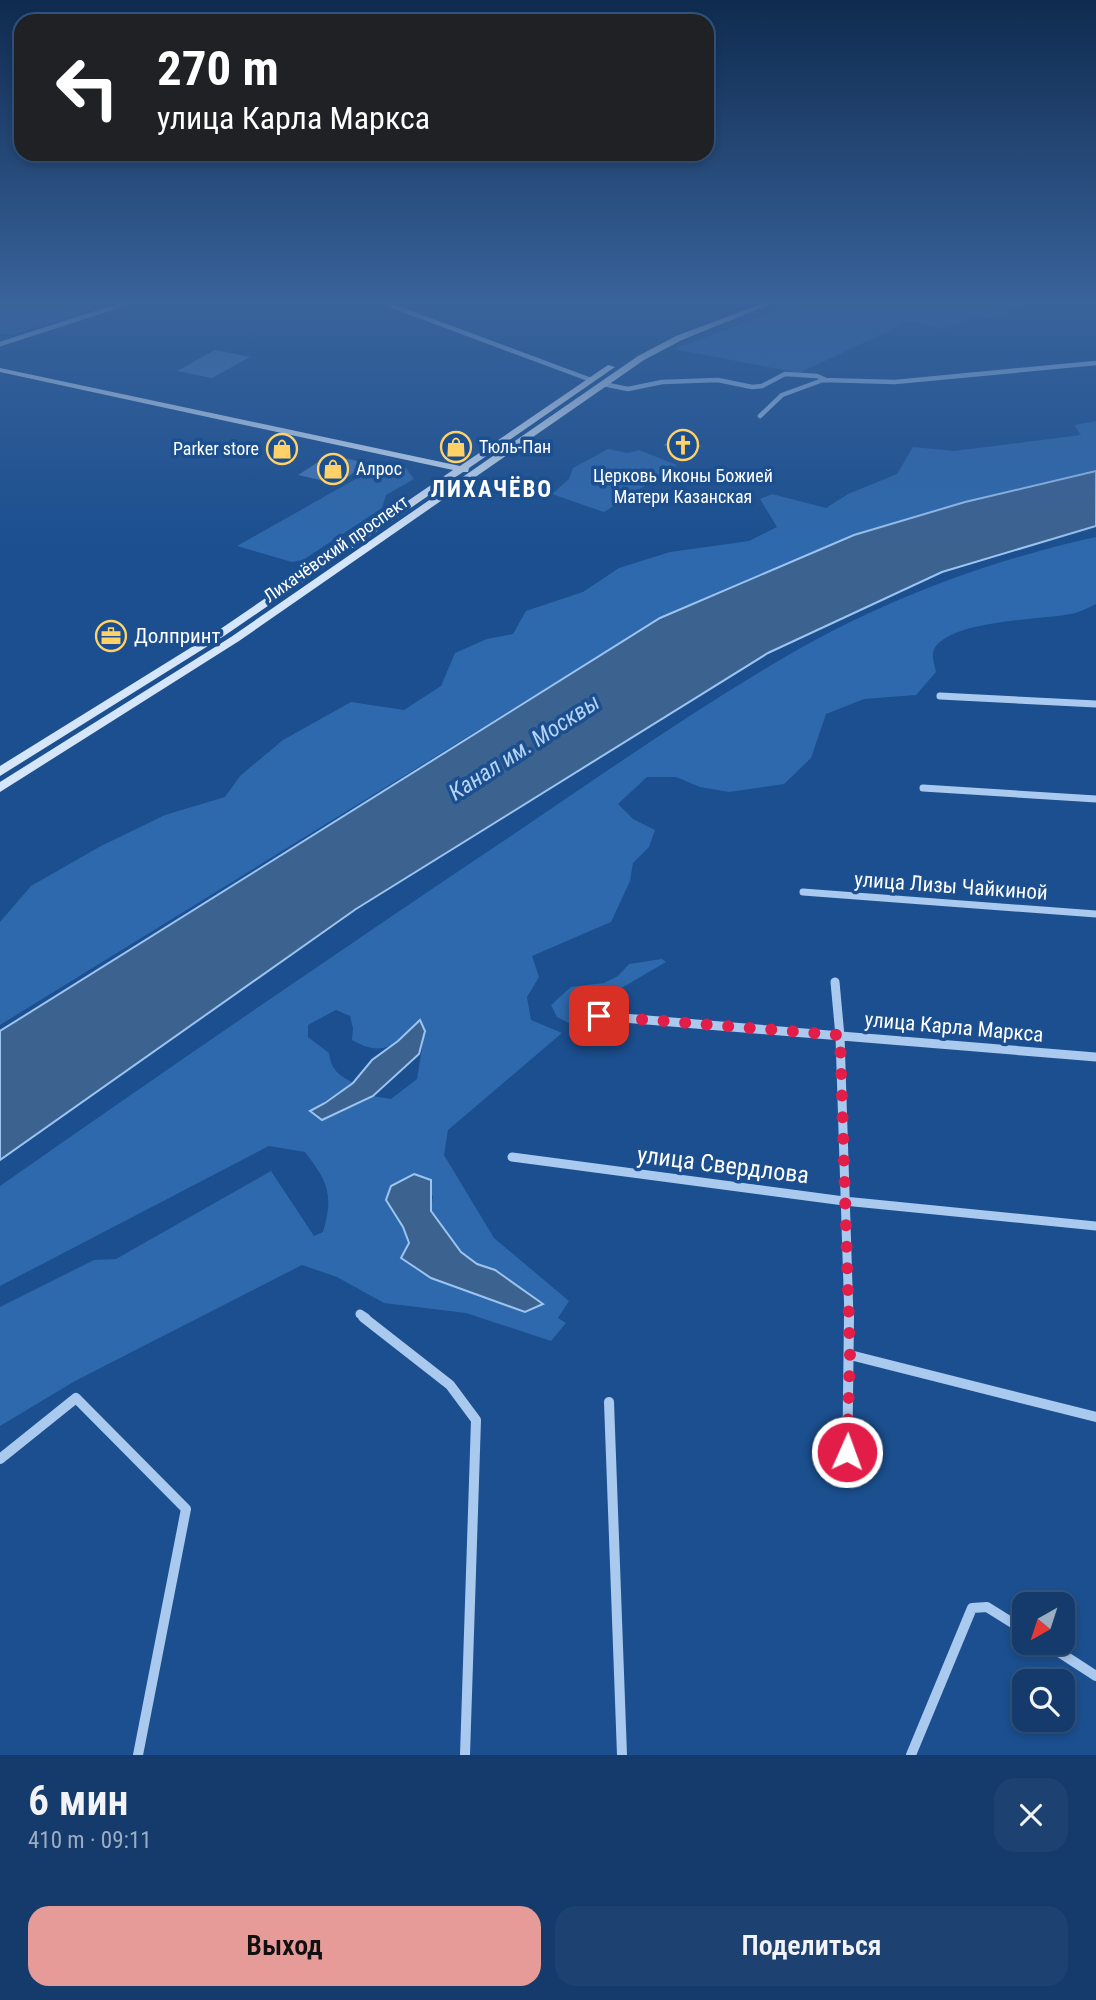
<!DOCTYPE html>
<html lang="ru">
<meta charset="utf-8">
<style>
body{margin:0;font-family:"Roboto Condensed",sans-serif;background:#1d4271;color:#f1f3f6;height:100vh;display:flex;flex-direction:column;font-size:26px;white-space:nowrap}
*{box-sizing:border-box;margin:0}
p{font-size:23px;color:#9dadc1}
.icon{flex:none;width:38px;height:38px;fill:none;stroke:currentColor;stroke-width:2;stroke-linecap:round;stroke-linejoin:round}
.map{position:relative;height:1755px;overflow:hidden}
.panel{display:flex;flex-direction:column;background:#143b6b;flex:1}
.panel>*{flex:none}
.guide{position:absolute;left:14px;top:14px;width:700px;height:147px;border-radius:21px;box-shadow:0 4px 10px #0003,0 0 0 2px #33557e;background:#202124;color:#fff;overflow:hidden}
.needle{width:46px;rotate:219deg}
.buttons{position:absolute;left:1012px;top:1592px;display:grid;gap:14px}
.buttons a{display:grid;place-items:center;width:63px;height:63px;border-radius:14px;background:#143b6b;box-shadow:0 4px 10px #0003,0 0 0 2px #33557e;font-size:35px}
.pin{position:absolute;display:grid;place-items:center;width:60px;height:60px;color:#fff;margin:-30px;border-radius:14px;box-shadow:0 4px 10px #0006}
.me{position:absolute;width:77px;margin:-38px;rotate:2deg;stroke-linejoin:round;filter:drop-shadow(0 0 5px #0008)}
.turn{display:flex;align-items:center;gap:24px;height:147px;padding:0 28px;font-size:32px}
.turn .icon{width:91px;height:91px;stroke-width:2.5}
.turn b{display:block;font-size:49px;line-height:60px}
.round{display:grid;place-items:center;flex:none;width:74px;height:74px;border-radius:21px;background:#1d4271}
.headline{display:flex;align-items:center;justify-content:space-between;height:119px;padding:0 28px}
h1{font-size:42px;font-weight:600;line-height:52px}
.button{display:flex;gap:14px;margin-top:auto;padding:14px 28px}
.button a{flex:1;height:80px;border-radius:21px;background:#e69b98;color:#111;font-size:28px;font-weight:600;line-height:80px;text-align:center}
.button a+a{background:#1d4271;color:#f1f3f6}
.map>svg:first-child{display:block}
</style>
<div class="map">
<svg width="1096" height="1755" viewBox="0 0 1096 1755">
<rect width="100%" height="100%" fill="#1b4f8f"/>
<path fill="#2e69ad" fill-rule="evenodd" d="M0,304H113L12,335L0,334Z
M794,304H1023L993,319L976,315L944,330L910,321L799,373L674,349Z
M1096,421V471L965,502L854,535L660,618L0,1025V922L31,886L101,846L165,815L225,797L240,776L283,740L351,702L404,710L441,686L455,653L487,639L513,634L526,611L583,592L619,568L670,552L749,541L777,527L760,499L772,494L826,508L848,494L897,474L913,447L954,451L1081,435L1074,425Z
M608,449L627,453L639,450L677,465L604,512L552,494L569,479L573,468Z
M384,463L406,468L414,479L386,495L382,508L303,560L292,562L237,546Z
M1096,537V604C1088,608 1080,612 1071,614C1038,620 957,620 936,646C930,654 934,663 936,672L916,695L864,699L826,714L811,758L784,784L729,792L700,787L676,777H647L618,804L633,819L655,830L649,847L633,863L630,881L611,922L532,956L539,977L527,997L531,1020L562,1033L448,1130L444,1155L494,1238L569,1301L558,1318L566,1323L551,1341L466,1313L384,1303L337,1277L302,1265L75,1381L0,1426V1307L94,1260L116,1259L271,1171L314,1236L323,1232C334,1195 328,1182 305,1152L269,1146L0,1286V1186C167,1069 335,954 505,840C597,778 689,713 785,657C881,601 987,561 1096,537ZM336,1010L350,1016L353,1028L352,1040C385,1059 396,1043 420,1021L423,1042L417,1079L391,1099L373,1096L322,1120L310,1111L353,1083C339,1075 331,1070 329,1053L308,1037V1025ZM433,1195L431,1211L461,1252L477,1264L495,1270L543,1304L525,1312L431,1278L415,1269L403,1227Z
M662,959L666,962L618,990L586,1019L571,1024L557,1017L551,1005L571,987L604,983L618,976L629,964Z"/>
<path fill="#3c6290" stroke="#9cc4f0" stroke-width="2" d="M1096,471V526L942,572L768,653L356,909L0,1160V1031L660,618L854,535L965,502Z
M420,1020L425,1031L419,1054L373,1096L322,1120L310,1111L325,1103L353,1083L372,1060L398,1041Z
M414,1174L431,1180V1211L461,1252L477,1264L495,1270L543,1304L525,1312L431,1278L401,1258L409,1243L403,1227L386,1200L391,1186Z"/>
<path fill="#4478b7" d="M215,350L250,357L212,378L177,371Z
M677,438L702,446L688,453L663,445Z
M329,455L367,463L338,484L298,475Z"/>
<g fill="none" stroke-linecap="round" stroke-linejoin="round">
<path stroke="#a9c9ee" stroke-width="4.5" d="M387,304L591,380
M0,344L124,304
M603,384L628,389L662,382L718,380L752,387L762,386L785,374L817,376L826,380
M760,416L782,395L823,380L895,382L1096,363"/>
<path stroke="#a9c9ee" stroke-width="5" d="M940,696H943"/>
<path stroke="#a9c9ee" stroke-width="7" d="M940,696L1096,704
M923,788L1096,799
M803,892L1096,914"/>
<path stroke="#a9c9ee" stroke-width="9" d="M835,982L840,1036L849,1318
M599,1016L1096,1057
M512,1157L844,1201L1096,1226
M360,1314L366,1318"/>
<path stroke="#a9c9ee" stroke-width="10" d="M363,1317L450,1385L476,1420L465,1755
M850,1355L1096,1417
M609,1402L622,1755
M0,1459L76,1398L186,1509L138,1755
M847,1476L849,1317
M1045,1643L1096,1676
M911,1755L972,1608L987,1607L1024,1630"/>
<path fill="#d6e6fa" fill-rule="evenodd" d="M761,304H771L682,340L644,360L239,641L0,792V782L231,637L638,356L676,336Z
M608,365L615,367L469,468L468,472H463L224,636L0,776V766L216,632L453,470L0,372V368L460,466Z"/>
</g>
<linearGradient id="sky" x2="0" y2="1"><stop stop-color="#0f2b4f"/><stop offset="0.55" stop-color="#39639b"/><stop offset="1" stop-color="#39639b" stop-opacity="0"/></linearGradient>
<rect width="1096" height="549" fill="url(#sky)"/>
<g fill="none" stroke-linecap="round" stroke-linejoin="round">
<path stroke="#e11d48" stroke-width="12" stroke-dasharray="0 21.6" d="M599,1016L840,1035L850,1355L847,1452"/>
</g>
<defs>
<g id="church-ring" transform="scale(1.575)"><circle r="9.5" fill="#1b4f8f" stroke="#ffd166" stroke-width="1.5"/><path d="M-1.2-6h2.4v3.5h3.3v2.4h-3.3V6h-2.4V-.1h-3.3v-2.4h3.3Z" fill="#ffd166"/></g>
<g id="shop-ring" transform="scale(1.575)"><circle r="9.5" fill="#1b4f8f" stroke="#ffd166" stroke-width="1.5"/><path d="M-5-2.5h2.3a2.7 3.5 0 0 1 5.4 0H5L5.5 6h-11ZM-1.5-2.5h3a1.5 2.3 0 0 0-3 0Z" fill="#ffd166"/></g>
<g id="office-ring" transform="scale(1.575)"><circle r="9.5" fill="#1b4f8f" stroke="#ffd166" stroke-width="1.5"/><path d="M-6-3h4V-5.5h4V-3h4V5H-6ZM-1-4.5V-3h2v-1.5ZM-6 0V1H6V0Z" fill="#ffd166"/></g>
</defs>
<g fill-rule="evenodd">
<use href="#church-ring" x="683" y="445"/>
<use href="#shop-ring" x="456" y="447"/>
<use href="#shop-ring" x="282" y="449"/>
<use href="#shop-ring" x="333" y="469"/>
<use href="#office-ring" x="111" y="636"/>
</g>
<g text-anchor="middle" stroke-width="7" stroke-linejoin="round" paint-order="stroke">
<g font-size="18" fill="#fff" stroke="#1b4f8f" text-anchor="start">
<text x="479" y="453">Тюль-Пан</text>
<text x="259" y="455" text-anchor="end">Parker store</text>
<text x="356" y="475">Алрос</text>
<text x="683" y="482" text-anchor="middle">Церковь Иконы Божией<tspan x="683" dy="21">Матери Казанская</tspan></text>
</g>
<g font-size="18" fill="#fff" stroke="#1b4f8f">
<text transform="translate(336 549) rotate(-35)" y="6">Лихачёвский проспект</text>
</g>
<g font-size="21" fill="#fff" stroke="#1b4f8f" text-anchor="start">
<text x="134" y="643">Долпринт</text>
</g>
<g font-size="21" fill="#fff" stroke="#1b4f8f">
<text transform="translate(951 886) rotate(4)" y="7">улица Лизы Чайкиной</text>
<text transform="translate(954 1027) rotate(5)" y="7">улица Карла Маркса</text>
</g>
<g font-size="23" font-weight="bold" letter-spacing="2" fill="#fff" stroke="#1b4f8f">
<text x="492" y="497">ЛИХАЧЁВО</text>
</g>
<g font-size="23" font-style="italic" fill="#b5d3f5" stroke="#1b4f8f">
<text transform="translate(524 747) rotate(-33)" y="8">Канал им. Москвы</text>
</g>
<g font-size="24" fill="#fff" stroke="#1b4f8f">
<text transform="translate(723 1165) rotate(7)" y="8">улица Свердлова</text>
</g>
</g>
</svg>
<div class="buttons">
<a><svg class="needle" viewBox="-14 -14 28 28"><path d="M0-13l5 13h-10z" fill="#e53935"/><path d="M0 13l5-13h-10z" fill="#9dadc1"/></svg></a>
<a><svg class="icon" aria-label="search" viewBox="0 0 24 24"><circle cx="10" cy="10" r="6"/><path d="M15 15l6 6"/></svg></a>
</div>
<div class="pin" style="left:599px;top:1016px;background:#d93025"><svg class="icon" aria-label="arrive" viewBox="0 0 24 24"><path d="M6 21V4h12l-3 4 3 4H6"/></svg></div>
<svg class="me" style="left:847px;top:1452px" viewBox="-20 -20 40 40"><circle r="17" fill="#e11d48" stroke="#fff" stroke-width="3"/><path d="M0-11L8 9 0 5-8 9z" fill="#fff"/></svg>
<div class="guide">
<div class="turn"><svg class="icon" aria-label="left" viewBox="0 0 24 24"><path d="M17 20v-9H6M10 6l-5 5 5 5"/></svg><div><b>270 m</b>улица Карла Маркса</div></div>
</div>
</div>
<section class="panel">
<div class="headline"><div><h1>6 мин</h1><p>410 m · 09:11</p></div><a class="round"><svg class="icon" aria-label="close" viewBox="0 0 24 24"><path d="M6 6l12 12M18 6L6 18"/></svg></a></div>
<div class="button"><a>Выход</a><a>Поделиться</a></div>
</section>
